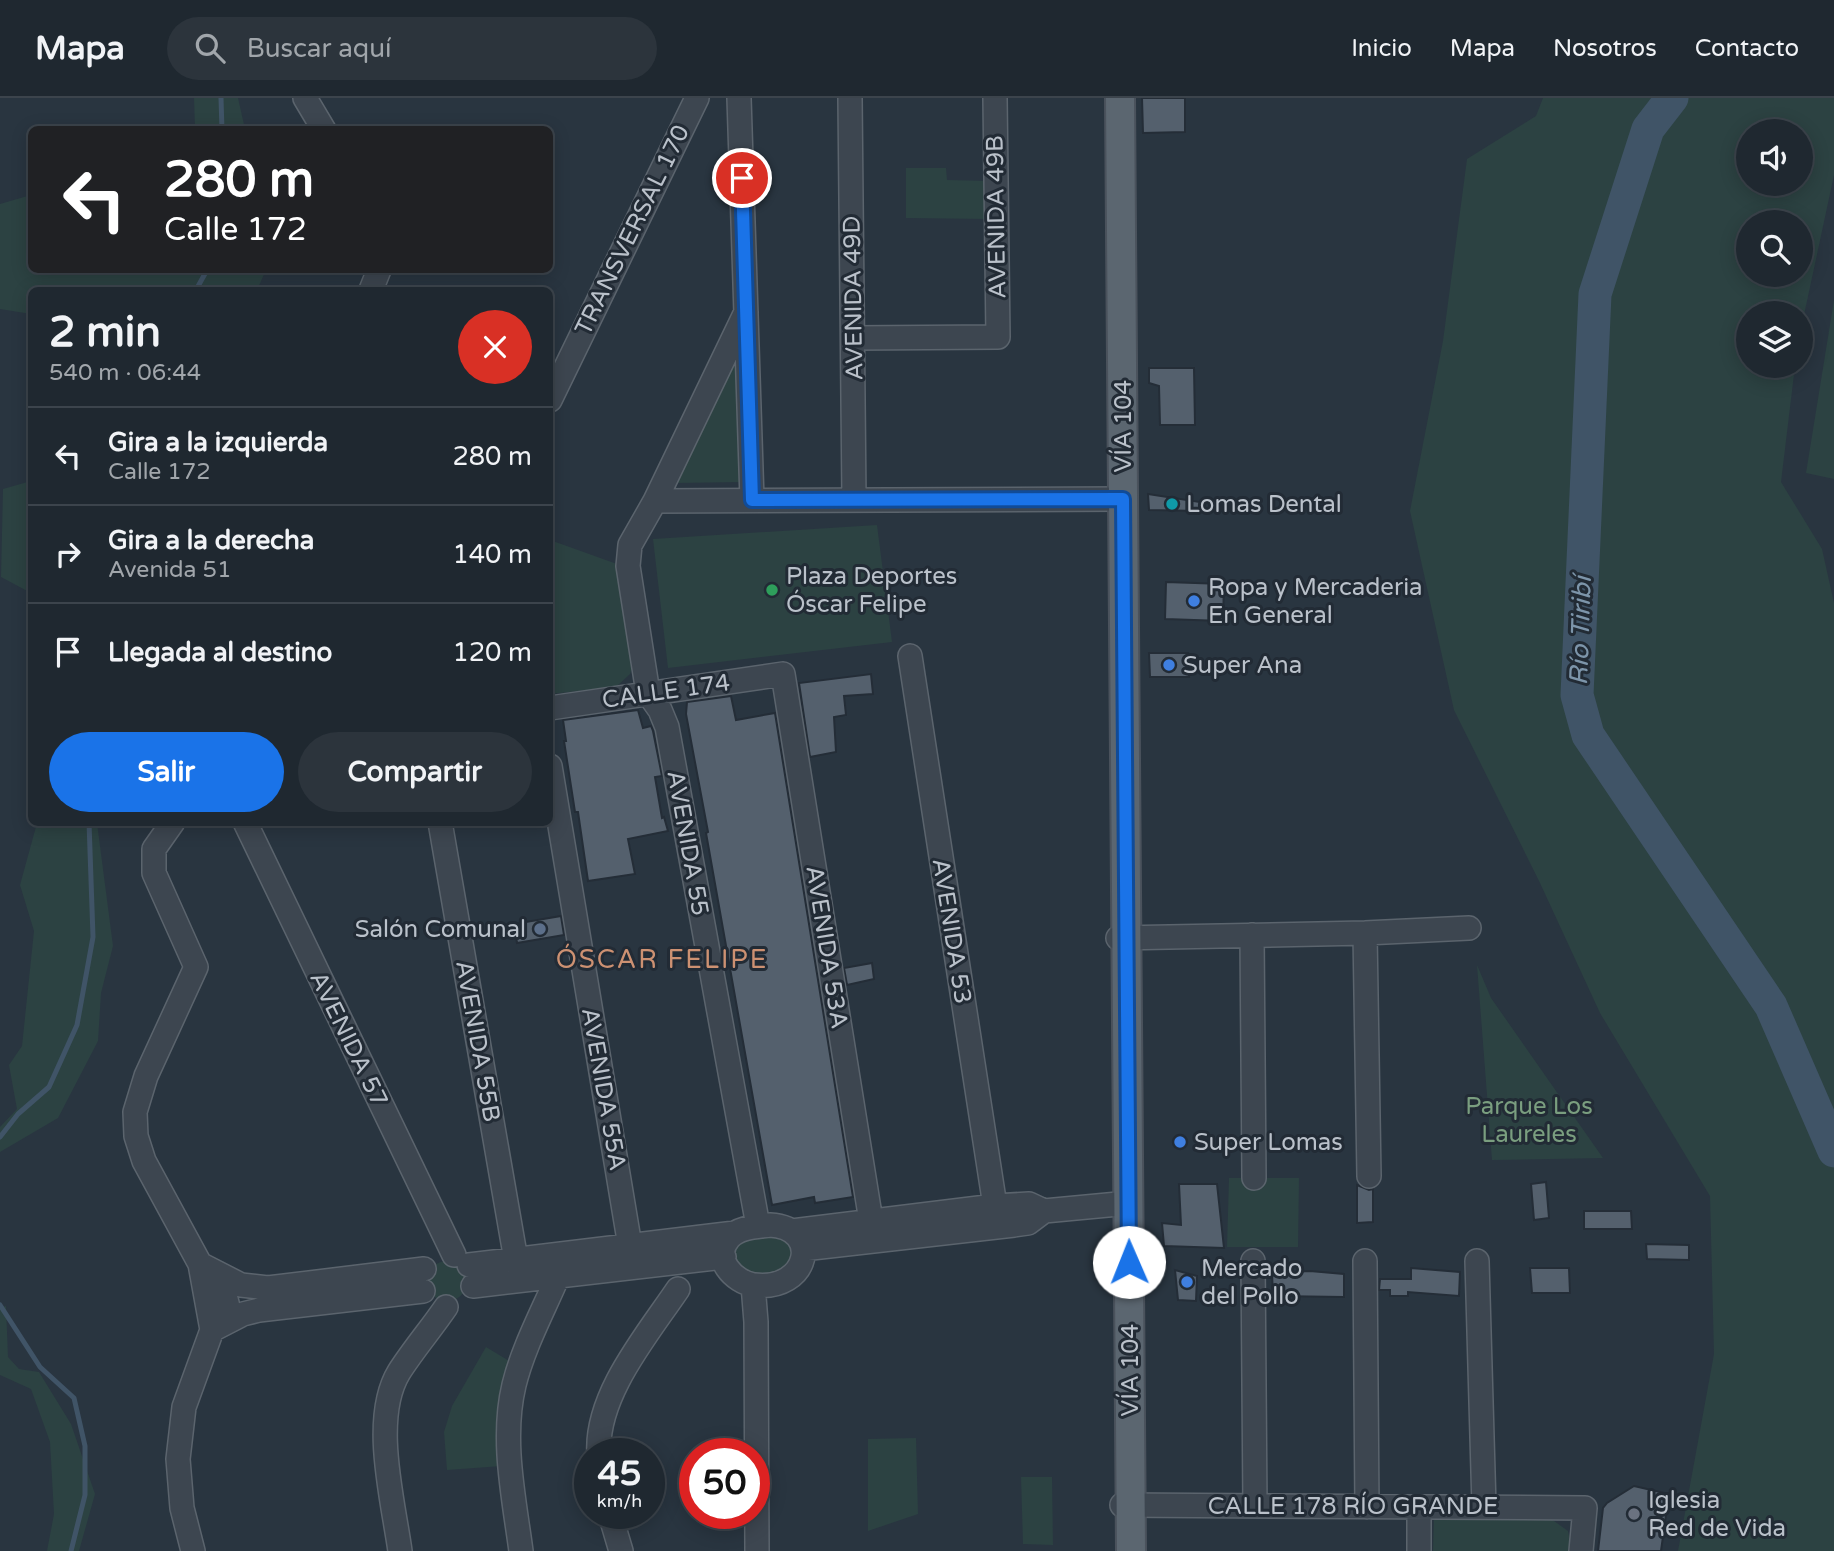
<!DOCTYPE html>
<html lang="es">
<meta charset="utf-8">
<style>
body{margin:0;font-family:"Varela Round",sans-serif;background:#2c343c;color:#f1f3f6;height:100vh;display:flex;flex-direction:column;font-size:26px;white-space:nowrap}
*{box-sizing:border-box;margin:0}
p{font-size:23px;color:#a1a6ab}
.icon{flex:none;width:38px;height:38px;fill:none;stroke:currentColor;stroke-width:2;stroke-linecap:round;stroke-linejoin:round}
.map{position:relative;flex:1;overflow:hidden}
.sheet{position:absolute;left:28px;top:189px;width:525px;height:539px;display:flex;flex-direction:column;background:#1f2830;border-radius:10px;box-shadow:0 4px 18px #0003,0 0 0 2px #3c444c}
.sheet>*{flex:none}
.top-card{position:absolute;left:28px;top:28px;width:525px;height:147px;border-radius:10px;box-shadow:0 4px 18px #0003,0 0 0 2px #3c444c;background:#202124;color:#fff;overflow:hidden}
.tools{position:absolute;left:1736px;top:21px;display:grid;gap:14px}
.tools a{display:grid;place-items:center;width:77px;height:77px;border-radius:50%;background:#1f2830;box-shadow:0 4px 18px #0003,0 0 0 2px #3c444c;font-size:35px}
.speed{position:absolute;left:574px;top:1340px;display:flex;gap:14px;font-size:35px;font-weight:700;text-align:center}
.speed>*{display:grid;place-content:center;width:91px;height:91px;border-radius:50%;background:#1f2830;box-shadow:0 4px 18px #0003,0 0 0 2px #3c444c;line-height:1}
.speed small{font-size:18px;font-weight:400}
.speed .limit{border:10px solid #d22;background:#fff;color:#111}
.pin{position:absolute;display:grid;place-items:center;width:60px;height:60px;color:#fff;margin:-30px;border:4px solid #fff;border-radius:50%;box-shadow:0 2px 7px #0007}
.me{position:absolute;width:77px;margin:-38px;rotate:359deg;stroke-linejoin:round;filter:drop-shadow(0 0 5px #0008)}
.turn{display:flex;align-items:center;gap:24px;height:147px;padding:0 21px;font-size:32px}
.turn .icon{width:91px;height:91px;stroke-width:2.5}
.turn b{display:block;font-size:49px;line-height:60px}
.round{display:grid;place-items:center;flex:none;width:74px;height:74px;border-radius:37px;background:#2c343c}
.overview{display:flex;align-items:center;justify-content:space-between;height:119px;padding:0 21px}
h1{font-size:42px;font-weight:700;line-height:52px}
.button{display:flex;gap:14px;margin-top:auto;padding:14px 21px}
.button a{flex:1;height:80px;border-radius:42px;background:#1a73e8;color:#fff;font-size:28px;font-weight:700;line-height:80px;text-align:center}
.button a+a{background:#2c343c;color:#f1f3f6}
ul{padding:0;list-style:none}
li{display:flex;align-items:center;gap:21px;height:98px;padding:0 21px;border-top:2px solid #3c444c}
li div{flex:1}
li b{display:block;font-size:26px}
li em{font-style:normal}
header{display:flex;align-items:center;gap:42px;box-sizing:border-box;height:98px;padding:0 35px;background:#1f2830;border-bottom:2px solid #3c444c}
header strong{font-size:33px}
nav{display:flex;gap:38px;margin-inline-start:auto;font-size:24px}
.search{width:490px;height:63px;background:#2c343c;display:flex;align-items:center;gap:18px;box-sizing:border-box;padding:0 24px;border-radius:38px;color:#a1a6ab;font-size:26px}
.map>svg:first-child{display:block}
</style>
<header>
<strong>Mapa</strong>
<div class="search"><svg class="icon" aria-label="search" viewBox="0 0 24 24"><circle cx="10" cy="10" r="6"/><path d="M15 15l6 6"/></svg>Buscar aquí</div>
<nav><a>Inicio</a><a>Mapa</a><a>Nosotros</a><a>Contacto</a></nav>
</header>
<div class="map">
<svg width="1834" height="1453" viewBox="0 0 1834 1453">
<rect width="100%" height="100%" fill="#293540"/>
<path fill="#2c4242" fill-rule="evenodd" d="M194,0H238L245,31H195Z
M1543,0H1834V77L1801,231V215H1748V268H1795L1781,384L1822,451L1834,505V1453H1678L1714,1256L1710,1098L1600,915L1540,785L1454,612L1410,413L1443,243L1467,61L1536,18ZM1748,33H1801V86H1748ZM1748,124H1801V177H1748Z
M906,70H946L947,82L989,83L990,121L906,120Z
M31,97L32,172H266L257,192H32L31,216L0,211V106Z
M1834,202V381L1806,375Z
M743,237L745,384L673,385Z
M31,383H32L31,495L1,479L3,391Z
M877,427L892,544L668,570L653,441Z
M550,442L617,466L633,567L630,576L616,589L550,596Z
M37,725H97L113,848L101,895L98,943L58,1020L0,1054V1029L17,1011L9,967L22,948L34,833L20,787Z
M1477,867L1491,900L1603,1060L1492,1062Z
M1229,1080H1299L1298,1149H1227Z
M784,1134L796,1160L777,1179L741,1176L730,1153L735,1140Z
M427 1183a20 20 0 1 1 40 0a20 20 0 1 1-40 0Z
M6,1208L8,1259L19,1271L39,1274L71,1326L95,1396L79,1453H47L54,1416L50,1344L31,1291L0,1277V1210Z
M486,1249L511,1264L498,1305V1335L502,1368L447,1372L444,1334L452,1308Z
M916,1340L918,1416L868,1433V1341Z
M1021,1379H1052L1053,1447L1023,1446Z
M1547,1418L1568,1433L1572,1453H1433L1434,1419Z"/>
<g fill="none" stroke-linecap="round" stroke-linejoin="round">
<path stroke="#405467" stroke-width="5" d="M221,0L222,32
M196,192L207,172
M0,1039L18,1016L49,989L77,927L93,839L89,724
M0,1207L40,1269L74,1300L85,1348V1397L71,1453"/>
<path stroke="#405467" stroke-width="33" d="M1672,0L1648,31L1595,196L1577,597L1588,637L1771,908L1834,1053"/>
</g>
<path fill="#54606d" stroke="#242d37" stroke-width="2" d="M1142,0H1185V34L1143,35Z
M1149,270H1194L1195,327H1160L1159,288L1149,285Z
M1148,396L1200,404L1199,413L1149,412Z
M1166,484L1224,486L1223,523L1165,521Z
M1149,555H1188L1189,579H1150Z
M871,576L873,596L844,598L846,617L834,619L836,654L810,659L799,585Z
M731,598L736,622L775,615L853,1099L815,1105L814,1099L772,1107L706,735L708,734L686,616L687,604Z
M638,612L643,630L651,628L653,633L662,678L655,679L662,720L664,719L668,733L628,741L635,776L588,783L578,714H575L564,643H566L563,622Z
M561,818L564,837L517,845L514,826Z
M872,865L874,881L847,887L844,870Z
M1546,1084L1549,1120L1534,1122L1531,1086Z
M1179,1086H1217L1224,1150L1164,1148L1162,1125L1181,1127Z
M1357,1087L1369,1092L1373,1091V1124L1357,1125Z
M1584,1113H1631L1632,1131H1584Z
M1646,1146L1689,1147V1162L1647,1161Z
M1411,1170L1460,1174L1459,1198L1408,1194V1198H1390V1192H1379L1380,1181H1411Z
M1530,1170H1569L1570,1195H1532Z
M1175,1172L1197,1178L1196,1203L1178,1202Z
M1310,1173L1344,1176V1199L1273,1198L1272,1175Z
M1634,1388L1669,1396L1661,1453H1598L1603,1410L1607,1405Z"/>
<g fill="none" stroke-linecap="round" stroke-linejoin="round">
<g stroke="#5b646d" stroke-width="26">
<path id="minor" d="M305,0L324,32
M739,0L752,402
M850,0L854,401
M371,192L379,172
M746,214L655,403L630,447L628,468L648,595L660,612L667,629L758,1128
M853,240L998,239L995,0
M550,302L697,0
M655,403L1123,401
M910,558L995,1108
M550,610L783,576L871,1123
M550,668L630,1148
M173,724L154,751V775L196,869L146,978L135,1014L136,1038L144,1063L200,1166L212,1232L184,1309L178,1361L182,1410L193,1453
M245,724L454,1157
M440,724L516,1162
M1365,835L1369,1078
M1252,837L1254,1080
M1118,840L1365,835L1469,830
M770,1127C823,1130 809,1194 754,1187C734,1184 711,1160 729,1140C739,1129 756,1129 770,1127Z
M792,1133L995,1108L1029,1106L1044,1113
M803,1151L1014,1127L1028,1125L1044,1113L1129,1105
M1253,1163L1255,1408
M1365,1163L1367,1409
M1477,1163L1484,1409
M200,1166L241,1187L268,1190L424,1171
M469,1167L735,1135
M225,1180L224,1193L231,1221
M753,1187L756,1224L757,1453
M473,1188L724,1159
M212,1232L243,1216L259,1212L423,1193
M599,1356C595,1298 647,1237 678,1191
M1122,1407L1585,1410L1581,1453
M610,1416L621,1453
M400,1453C393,1402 371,1320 399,1274C413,1252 431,1231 446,1209
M521,1453C514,1400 501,1341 514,1287C523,1250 543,1213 558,1178
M1419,1453V1410"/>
</g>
<g stroke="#4a525c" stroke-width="32">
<path id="major" d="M1120,0L1131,1453"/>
</g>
<use href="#minor" stroke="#3d4650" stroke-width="23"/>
<use href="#major" stroke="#5b6670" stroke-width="28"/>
</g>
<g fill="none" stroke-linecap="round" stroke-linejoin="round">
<g stroke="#114b97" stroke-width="18">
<path id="route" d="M742,80L752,402L1123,401L1129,1164"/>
</g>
<use href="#route" stroke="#1a73e8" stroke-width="12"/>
</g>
<circle fill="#0f9aa8" stroke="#222b35" stroke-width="2.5" cx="1172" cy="406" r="7"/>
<circle fill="#2e9e5b" stroke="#222b35" stroke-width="2.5" cx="772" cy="492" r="7"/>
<g fill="#3f7fe0" stroke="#222b35" stroke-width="2.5">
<circle cx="1194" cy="503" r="7"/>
<circle cx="1169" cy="567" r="7"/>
<circle cx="1180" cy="1044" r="7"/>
<circle cx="1187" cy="1184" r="7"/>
</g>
<circle fill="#5c6f8a" stroke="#222b35" stroke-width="2.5" cx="540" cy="831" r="7"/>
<circle fill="#6b7280" stroke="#222b35" stroke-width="2.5" cx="1634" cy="1416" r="7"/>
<g text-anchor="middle" stroke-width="6" stroke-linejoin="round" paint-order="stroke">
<g font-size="24" fill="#bac1ca" stroke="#222b35">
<text transform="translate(996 119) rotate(-91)" y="8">AVENIDA 49B</text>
<text transform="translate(632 132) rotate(-64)" y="8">TRANSVERSAL 170</text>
<text transform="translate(853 200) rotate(-91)" y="8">AVENIDA 49D</text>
<text transform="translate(1123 328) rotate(-90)" y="8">VÍA 104</text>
<text transform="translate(666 593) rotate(-8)" y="8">CALLE 174</text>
<text transform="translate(688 745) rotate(80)" y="8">AVENIDA 55</text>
<text transform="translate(952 833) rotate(81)" y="8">AVENIDA 53</text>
<text transform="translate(827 849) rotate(81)" y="8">AVENIDA 53A</text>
<text transform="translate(349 941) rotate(64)" y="8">AVENIDA 57</text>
<text transform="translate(478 943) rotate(80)" y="8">AVENIDA 55B</text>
<text transform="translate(604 991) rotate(80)" y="8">AVENIDA 55A</text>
<text transform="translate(1130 1272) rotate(-90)" y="8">VÍA 104</text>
<text x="1353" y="1416">CALLE 178 RÍO GRANDE</text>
</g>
<g font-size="24" fill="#bac1ca" stroke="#222b35" text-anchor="start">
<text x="1186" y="414">Lomas Dental</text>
<text x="786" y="486">Plaza Deportes<tspan x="786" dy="28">Óscar Felipe</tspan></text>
<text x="1208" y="497">Ropa y Mercaderia<tspan x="1208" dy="28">En General</tspan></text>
<text x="1183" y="575">Super Ana</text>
<text x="526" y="839" text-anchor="end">Salón Comunal</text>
<text x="1194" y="1052">Super Lomas</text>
<text x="1201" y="1178">Mercado<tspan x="1201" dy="28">del Pollo</tspan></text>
<text x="1648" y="1410">Iglesia<tspan x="1648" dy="28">Red de Vida</tspan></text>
</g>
<g font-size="24" fill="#7a9e7f" stroke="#222b35">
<text x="1529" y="1016">Parque Los<tspan x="1529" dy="28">Laureles</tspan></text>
</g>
<g font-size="26" font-style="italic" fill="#7d95aa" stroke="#222b35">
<text transform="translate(1580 533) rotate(-88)" y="9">Río Tiribí</text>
</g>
<g font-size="26" letter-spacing="2" fill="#cd9172" stroke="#222b35">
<text x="662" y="870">ÓSCAR FELIPE</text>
</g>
</g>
</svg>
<div class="tools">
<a><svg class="icon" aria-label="sound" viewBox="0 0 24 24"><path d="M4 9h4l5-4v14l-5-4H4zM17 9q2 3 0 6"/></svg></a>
<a><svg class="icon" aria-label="search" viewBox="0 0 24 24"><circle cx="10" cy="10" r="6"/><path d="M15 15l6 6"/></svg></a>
<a><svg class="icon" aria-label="layers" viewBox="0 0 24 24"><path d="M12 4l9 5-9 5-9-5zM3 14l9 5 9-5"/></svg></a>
</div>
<div class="speed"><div>45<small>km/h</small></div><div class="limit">50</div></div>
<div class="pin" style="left:742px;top:80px;background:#d93025"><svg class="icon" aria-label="arrive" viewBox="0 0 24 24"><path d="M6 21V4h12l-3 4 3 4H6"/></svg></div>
<svg class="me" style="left:1129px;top:1164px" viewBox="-20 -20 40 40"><circle r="19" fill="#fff"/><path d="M0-13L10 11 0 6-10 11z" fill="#1a73e8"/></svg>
<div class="top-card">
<div class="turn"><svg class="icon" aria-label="left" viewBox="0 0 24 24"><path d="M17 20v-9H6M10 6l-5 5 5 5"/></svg><div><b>280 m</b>Calle 172</div></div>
</div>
<section class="sheet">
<div class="overview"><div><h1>2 min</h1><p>540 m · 06:44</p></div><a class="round" style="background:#d93025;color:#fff"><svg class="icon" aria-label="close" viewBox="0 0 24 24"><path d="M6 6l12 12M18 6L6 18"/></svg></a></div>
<ul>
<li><svg class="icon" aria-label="left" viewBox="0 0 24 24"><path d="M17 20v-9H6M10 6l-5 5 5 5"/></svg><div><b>Gira a la izquierda</b><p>Calle 172</p></div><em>280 m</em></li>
<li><svg class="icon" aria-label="right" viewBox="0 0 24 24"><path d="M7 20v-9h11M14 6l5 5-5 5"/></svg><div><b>Gira a la derecha</b><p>Avenida 51</p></div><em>140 m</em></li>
<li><svg class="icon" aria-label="arrive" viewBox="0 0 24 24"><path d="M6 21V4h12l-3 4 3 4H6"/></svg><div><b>Llegada al destino</b></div><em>120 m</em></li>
</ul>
<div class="button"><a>Salir</a><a>Compartir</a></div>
</section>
</div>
